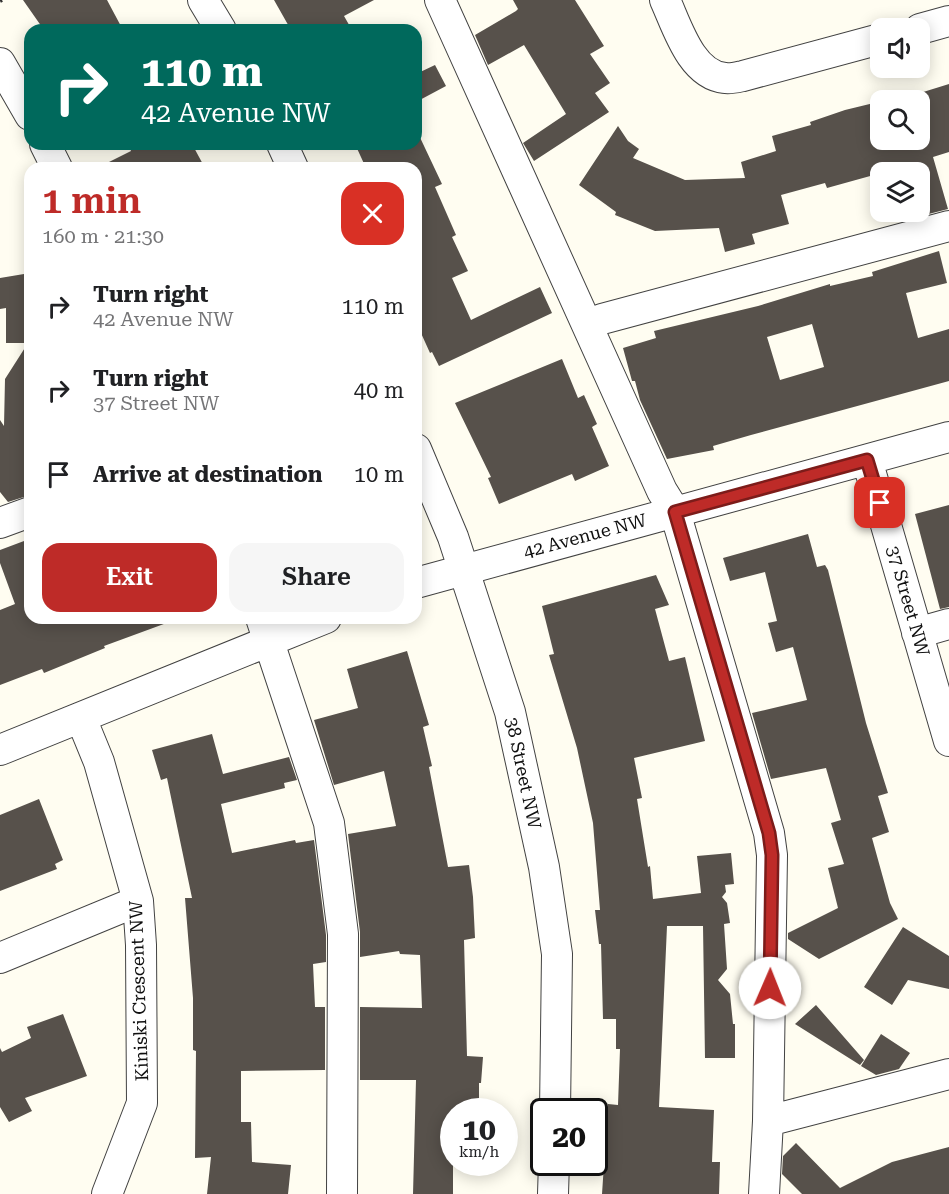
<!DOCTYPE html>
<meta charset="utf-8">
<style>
body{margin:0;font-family:"Roboto Serif",serif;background:#f6f6f6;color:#202124;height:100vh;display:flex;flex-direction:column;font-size:22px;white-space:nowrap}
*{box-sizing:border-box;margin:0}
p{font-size:20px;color:#757577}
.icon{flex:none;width:33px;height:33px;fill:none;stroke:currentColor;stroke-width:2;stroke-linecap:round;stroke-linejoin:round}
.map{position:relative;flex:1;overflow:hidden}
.drawer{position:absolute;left:24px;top:162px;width:398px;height:462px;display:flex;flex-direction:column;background:#fff;border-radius:18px;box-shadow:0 3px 15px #0003}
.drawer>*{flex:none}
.guide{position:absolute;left:24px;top:24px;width:398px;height:126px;border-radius:18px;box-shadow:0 3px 15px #0003;background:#00695c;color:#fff;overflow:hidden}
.tools{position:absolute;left:870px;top:18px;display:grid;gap:12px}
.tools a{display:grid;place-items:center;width:60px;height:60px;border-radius:12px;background:#fff;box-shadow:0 3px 15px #0003;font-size:30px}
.speed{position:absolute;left:440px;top:1098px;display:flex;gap:12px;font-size:30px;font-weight:700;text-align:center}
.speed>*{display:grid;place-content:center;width:78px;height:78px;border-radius:50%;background:#fff;box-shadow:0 3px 15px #0003;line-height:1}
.speed small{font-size:15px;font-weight:400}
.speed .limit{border:3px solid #111;border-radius:9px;background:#fff;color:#111}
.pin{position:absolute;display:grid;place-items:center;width:51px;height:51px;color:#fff;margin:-26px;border-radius:12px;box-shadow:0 3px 9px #0006}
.me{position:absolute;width:66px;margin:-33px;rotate:1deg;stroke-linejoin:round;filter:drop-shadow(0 0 4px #0008)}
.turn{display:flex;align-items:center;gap:21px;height:126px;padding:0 18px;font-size:27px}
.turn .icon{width:78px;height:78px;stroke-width:2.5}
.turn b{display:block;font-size:42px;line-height:51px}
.round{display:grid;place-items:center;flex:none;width:63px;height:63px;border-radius:18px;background:#f6f6f6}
.summary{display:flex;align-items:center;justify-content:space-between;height:102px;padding:0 18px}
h1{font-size:36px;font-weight:600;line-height:45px;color:#be2b28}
.button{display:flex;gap:12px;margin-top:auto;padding:12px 18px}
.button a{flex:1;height:69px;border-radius:18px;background:#be2b28;color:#fff;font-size:24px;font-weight:600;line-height:69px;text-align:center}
.button a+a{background:#f6f6f6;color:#202124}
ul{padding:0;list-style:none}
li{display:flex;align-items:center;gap:18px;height:84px;padding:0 18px}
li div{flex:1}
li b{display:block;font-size:22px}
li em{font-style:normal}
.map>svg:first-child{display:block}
</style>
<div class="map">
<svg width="949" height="1194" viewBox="0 0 949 1194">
<rect width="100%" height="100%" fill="#fffdf1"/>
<path fill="#57514b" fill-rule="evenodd" d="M23,0H107L123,30H44Z
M274,0H374L344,16L352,30H291Z
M513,0H575L604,46L590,54L610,83L595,93L609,112L534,161L523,143L566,114L524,45L488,65L475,35L516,11L518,9Z
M435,65L446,86L416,102V74Z
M949,84V152L933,157L948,209L913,218L911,212H920V172H901L899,168L827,188L825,183L781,195L789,224L752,234L755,244L725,252L719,228L655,231L615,215L616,212L579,185L618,126L628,141L639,149L633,158L685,180L745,178L741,162L776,151L772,136L811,125L810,122L845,110L878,102L880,140H920V100H911L920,98V93Z
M416,129L442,184L435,187L456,235L452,237L468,271L452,278L471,320L540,287L552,313L439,366L432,352L430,353L416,322V168H366L355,144H416Z
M128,144H192L205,168H97L131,151Z
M939,251L947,283L906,293L918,338L949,329V381L751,435L713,446L714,450L667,459L640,400L635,381H632L623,348L656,338L654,331L758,306L830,284V286L873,276L872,272ZM812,324L824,367L780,380L767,337Z
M30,273V495L8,502L0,492V420L4,426L5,379L28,343H6V308L0,309V278Z
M562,359L578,398L584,395L597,424L592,427L609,466L575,481L572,474L499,504L488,478L491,477L455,403Z
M949,505V607L940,609L915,514Z
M808,534L817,567L825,565L828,570L866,723L888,793L878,796L889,832L872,838L890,903L898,919L819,959L788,939V933L838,908L828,868L844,864L831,823L841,820L826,768L771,779L752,713L807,700L793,647L776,652L768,623L777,621L765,572L730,581L723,558Z
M24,541L30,556V618H172V621L104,646L105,648L44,673L42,669L0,685V610L15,604L0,563V550Z
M656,575L669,605L655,609L669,661L685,657L705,741L634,758L642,798L637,799L648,867L650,866L653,899L701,893L697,856L731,853L734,884L725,885L726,892L722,897L727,903L730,923L724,924L727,969L718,980L730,994L733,1024H735V1058H705L703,926H667L659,1107L714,1110L712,1162H720L719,1194H602L608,1104L618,1105L620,1049H616V1019H603L601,944H599L595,910H600L593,823L577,748L549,655L554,654L542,606Z
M407,651L429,725L423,727L432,766L429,767L448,867L469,865L473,897L475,938L464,940L467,1056L483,1057L481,1083H479V1112H453V1194H413L416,1080H360V1007L422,1008L420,955L400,954L399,951L360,957V932L348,834L396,826L384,771L334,785L314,720L358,708L347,669Z
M212,734L223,774L289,757L297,780L284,783L285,788L221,804L232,853L295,840L296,843L314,840L326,935V962L313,964L315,1007H325V1070L241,1071V1122H251L252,1162L291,1165L288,1194H207L211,1157L195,1158L196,1051L193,1050V998L185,898H192L167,778L161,780L152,750Z
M39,799L63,860L55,864L57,869L0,891V815Z
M903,927L949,956V989L908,980L892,1005L864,987Z
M816,1005L864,1060L860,1065L795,1024Z
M63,1014L87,1076L25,1098L32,1111L9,1122L0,1107V1048L2,1052L31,1038L27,1027Z
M881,1034L910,1053L899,1069L876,1075L861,1066Z
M796,1143L840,1188L892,1162L949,1147V1194H802L782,1174L783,1156Z"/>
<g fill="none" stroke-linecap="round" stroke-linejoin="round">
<g stroke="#424242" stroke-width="32">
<path id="minor" d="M203,0L221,30
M440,0L662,491L675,512L769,833L772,855L768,1121L764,1194
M665,0C677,26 691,75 725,78C730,79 738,77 743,76L880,39
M920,29L949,21
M0,63L30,115
M45,144L57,168
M282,144L293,168
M602,319L949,226
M416,449L453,537L510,712L544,867L557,954L555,1112
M867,460L949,741
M0,523L30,512
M416,583L949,437
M261,618L329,823L343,934L342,1194
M917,633L949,624
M81,718L99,762L138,901L141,945L142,1103L107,1194
M0,750L326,618
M0,958L138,901
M768,1121L949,1074
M553,1194L554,1162"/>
</g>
<path stroke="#313131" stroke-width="4" stroke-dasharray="6 3" stroke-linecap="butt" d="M0,1L2,0"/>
<use href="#minor" stroke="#fff" stroke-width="30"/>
</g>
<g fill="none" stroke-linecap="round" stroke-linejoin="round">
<g stroke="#7c1c1a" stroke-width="15">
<path id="route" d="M770,988L772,855L769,833L675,512L867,460L880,503"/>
</g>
<use href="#route" stroke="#be2b28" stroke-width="10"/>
</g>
<g text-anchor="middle" stroke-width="6" stroke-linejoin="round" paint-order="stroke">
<g font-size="18" fill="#0f0f0f" stroke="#fff">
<text transform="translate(585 536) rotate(-15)" y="6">42 Avenue NW</text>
<text transform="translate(908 601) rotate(74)" y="6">37 Street NW</text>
<text transform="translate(523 773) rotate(78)" y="6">38 Street NW</text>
<text transform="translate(139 991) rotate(-92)" y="6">Kiniski Crescent NW</text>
</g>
</g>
</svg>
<div class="tools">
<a><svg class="icon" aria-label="sound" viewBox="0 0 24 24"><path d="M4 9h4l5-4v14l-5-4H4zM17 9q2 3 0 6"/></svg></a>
<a><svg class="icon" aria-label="search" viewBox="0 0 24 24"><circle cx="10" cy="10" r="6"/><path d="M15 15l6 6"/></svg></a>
<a><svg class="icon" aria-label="layers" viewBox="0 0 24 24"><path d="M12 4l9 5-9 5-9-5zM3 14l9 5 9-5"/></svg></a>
</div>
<div class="speed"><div>10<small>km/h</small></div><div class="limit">20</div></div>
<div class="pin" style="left:880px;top:503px;background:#d93025"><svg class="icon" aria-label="arrive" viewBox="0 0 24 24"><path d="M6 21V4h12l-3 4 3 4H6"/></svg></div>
<svg class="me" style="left:770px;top:988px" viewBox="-20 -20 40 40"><circle r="19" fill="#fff"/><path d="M0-13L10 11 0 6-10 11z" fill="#be2b28"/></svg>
<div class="guide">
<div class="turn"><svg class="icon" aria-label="right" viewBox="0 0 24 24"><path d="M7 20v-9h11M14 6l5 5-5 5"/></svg><div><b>110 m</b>42 Avenue NW</div></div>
</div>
<section class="drawer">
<div class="summary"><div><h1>1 min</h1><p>160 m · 21:30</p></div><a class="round" style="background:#d93025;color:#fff"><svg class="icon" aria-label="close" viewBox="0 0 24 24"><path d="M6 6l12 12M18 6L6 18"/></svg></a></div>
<ul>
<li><svg class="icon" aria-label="right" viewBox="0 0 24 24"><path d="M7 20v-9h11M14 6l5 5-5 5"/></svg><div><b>Turn right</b><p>42 Avenue NW</p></div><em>110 m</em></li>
<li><svg class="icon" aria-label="right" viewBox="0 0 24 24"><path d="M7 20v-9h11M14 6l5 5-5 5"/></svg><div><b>Turn right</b><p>37 Street NW</p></div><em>40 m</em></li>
<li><svg class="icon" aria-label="arrive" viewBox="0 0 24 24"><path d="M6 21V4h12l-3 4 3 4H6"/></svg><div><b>Arrive at destination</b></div><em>10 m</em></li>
</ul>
<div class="button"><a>Exit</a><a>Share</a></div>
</section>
</div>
